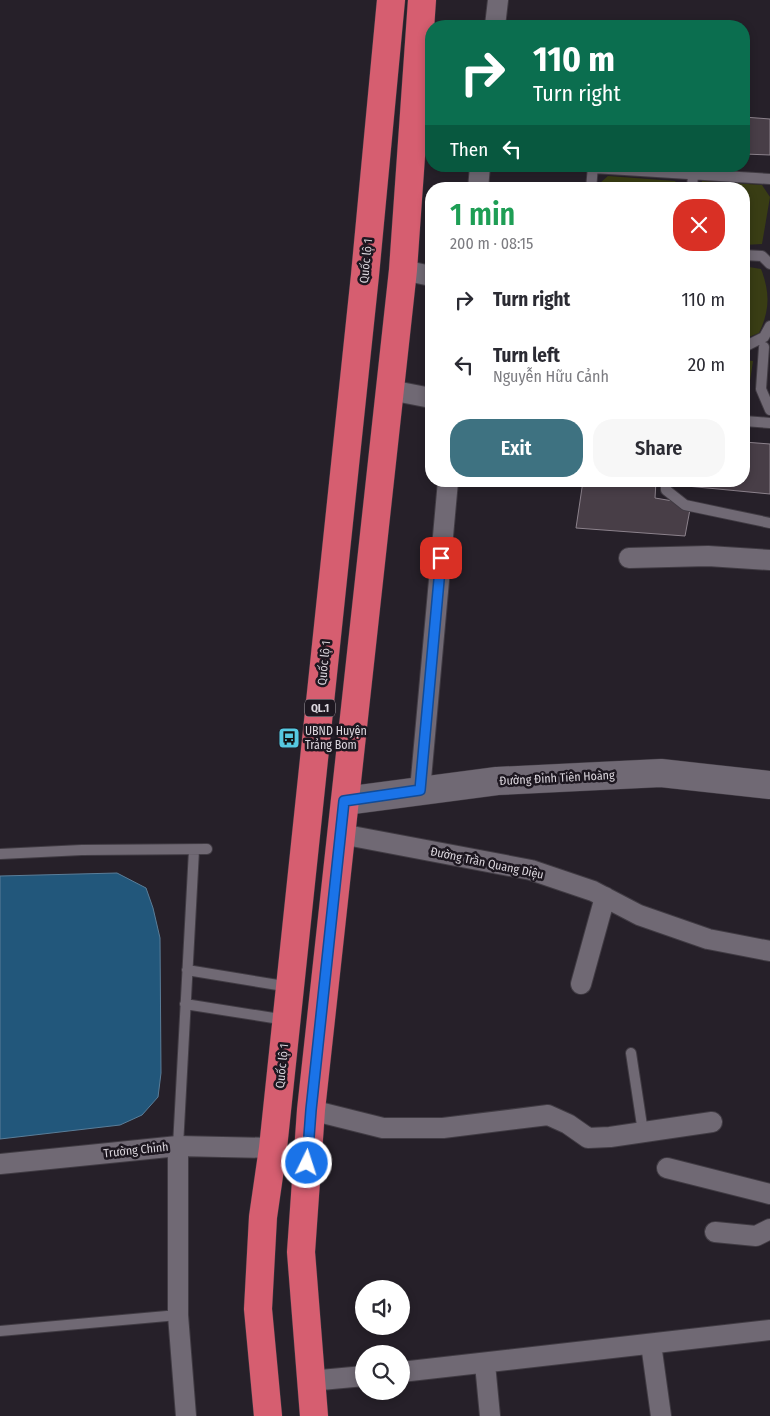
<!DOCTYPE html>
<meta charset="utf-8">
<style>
body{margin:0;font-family:"Fira Sans Condensed",sans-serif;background:#f7f7f7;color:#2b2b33;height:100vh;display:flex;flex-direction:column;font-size:19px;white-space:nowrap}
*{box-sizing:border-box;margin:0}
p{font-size:16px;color:#7c7c81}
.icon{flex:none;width:28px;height:28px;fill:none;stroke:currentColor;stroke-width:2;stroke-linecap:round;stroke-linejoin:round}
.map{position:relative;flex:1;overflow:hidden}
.details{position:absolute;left:425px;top:182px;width:325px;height:305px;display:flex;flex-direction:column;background:#fff;border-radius:20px;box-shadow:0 2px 8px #0003}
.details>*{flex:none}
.banner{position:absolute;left:425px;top:20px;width:325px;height:152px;border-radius:20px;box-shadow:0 2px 8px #0003;background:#0b6e4f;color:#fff;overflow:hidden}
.fabs{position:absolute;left:355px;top:1280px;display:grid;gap:10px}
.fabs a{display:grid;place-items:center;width:55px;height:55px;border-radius:50%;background:#fff;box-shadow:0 2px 8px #0003;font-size:25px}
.pin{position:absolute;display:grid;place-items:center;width:42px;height:42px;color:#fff;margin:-21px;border-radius:10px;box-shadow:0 2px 8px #0006}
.me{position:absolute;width:55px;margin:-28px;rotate:4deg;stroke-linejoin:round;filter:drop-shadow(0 0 4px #0008)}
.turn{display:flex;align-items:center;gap:18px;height:105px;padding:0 25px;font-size:22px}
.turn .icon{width:65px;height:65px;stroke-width:2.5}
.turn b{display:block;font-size:35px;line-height:42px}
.then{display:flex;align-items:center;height:48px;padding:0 25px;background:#0003;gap:10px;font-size:19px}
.round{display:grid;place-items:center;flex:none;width:52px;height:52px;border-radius:20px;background:#f7f7f7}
.headline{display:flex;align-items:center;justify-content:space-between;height:85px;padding:0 25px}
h1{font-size:30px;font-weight:600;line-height:38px;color:#1e9e55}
.action{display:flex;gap:10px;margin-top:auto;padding:10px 25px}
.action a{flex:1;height:58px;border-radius:20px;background:#3e7281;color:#fff;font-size:20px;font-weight:600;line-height:58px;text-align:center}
.action a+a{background:#f7f7f7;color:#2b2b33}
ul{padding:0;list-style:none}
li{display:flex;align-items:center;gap:15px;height:65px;padding:0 25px}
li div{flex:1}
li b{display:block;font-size:19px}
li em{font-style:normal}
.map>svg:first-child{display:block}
</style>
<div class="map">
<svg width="770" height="1416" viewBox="0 0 770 1416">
<rect width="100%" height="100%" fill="#262029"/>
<path fill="#393d14" d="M608,176L675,181L681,189H599L600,183Z
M702,181L762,185L770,197L762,244L744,245V189H701Z
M749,267L761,269C770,292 770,310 759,333L744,339V268Z
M744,360L753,361L748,394L744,399Z"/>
<path fill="#22577b" stroke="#5a7d98" d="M117,873L146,888L153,908L160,938L161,1073L158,1097L142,1115L120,1125L0,1139V876Z"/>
<path fill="#483e47" stroke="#8c828c" d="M744,117L770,119V155L744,154Z
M744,442L770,444V494L676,485V481H744Z
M583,481H656L655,498L691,504L685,536L576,528Z"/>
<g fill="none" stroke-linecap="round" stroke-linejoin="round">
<g stroke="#403b43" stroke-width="12">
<path id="lane" d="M593,168L770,179
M591,189L593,166
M692,189L693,174
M744,255L762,256L770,264
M744,347L764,337L770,326
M764,347L761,389L770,410
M744,421L770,423
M666,481V490L685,505L770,523
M0,854L82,850L207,849
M187,970L290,987
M185,1004L286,1020
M631,1053L643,1132
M178,1146L194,850
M0,1331L178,1315"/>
</g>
<g stroke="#403b43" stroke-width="22">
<path id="street" d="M495,26L498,0
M478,189L480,166
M403,270L431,276
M390,390L431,398
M629,558L708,556L770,560
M420,790L448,481
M341,834L531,870L593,891L639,915L708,939L770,951
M581,984L605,897
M311,1110L383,1128H443L548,1115L568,1124L588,1138L610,1137L712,1122
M178,1146V1315L186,1416
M0,1164L178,1146L273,1148
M667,1168L770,1194
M715,1232L756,1236L770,1229
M651,1344L661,1416
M485,1364L490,1416
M401,1372L770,1330
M310,1381L364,1376"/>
</g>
<g stroke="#403b43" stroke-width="29">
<path id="secondary" d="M345,801L497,781L661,773L770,785"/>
</g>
<g stroke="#403b43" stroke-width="29">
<path id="highway" d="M268,1416L258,1309L263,1217L273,1148L290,987L365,275L391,0
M314,1416L301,1252L311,1110L403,270L422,0"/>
</g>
<use href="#lane" stroke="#706974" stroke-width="10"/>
<use href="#street" stroke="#706974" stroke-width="20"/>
<use href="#secondary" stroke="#706974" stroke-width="28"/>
<use href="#highway" stroke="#d65e70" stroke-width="28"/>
</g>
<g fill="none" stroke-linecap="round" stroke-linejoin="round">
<g stroke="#114b97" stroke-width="12">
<path id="route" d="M307,1163L311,1110L344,801L420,790L441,558"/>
</g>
<use href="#route" stroke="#1a73e8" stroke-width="9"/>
</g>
<defs>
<g id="bus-square" transform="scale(1.125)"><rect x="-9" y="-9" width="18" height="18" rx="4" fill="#56c9e1" stroke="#1d1720"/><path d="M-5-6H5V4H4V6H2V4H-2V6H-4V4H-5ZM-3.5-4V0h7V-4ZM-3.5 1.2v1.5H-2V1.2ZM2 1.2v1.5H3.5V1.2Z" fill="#111"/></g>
</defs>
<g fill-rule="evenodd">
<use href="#bus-square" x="289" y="738"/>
</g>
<g text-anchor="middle" stroke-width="5" stroke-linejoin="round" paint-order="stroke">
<rect fill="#1d1720" stroke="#a29da4" stroke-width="1" x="305" y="699.5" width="30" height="17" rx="4"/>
<g font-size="11" font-weight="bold" fill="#dbd6dd">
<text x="320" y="712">QL.1</text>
</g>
<g font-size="12" fill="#dbd6dd" stroke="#1d1720">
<text transform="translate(366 261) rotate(-84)" y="4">Quốc lộ 1</text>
<text transform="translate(324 663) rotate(-84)" y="4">Quốc lộ 1</text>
<text transform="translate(557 778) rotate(-3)" y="4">Đường Đinh Tiên Hoàng</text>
<text transform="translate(487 863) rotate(12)" y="4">Đường Trần Quang Diệu</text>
<text transform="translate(282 1066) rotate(-84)" y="4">Quốc lộ 1</text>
<text transform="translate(136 1150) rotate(-6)" y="4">Trường Chinh</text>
</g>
<g font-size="12" fill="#dbd6dd" stroke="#1d1720" text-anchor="start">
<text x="305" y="735">UBND Huyện<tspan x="305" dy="14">Trảng Bom</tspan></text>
</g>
</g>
</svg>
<div class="fabs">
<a><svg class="icon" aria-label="sound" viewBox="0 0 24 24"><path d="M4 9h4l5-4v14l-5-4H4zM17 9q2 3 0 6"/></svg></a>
<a><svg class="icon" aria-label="search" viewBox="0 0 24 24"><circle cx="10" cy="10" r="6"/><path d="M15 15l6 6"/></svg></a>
</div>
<div class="pin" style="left:441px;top:558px;background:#d93025"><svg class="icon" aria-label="arrive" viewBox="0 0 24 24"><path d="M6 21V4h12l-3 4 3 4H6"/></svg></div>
<svg class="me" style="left:307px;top:1163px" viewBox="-20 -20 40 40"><circle r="17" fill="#1a73e8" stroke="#fff" stroke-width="3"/><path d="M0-11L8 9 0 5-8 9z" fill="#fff"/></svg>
<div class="banner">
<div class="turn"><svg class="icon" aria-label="right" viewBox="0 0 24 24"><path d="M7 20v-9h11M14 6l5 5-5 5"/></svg><div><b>110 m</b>Turn right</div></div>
<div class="then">Then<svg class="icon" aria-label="left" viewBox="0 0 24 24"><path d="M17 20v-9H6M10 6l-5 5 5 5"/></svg></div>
</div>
<section class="details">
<div class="headline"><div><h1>1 min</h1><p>200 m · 08:15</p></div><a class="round" style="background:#d93025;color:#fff"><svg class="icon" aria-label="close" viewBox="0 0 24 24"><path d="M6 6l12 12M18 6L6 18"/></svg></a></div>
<ul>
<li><svg class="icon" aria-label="right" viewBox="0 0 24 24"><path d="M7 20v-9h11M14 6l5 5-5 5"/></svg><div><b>Turn right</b></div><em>110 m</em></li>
<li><svg class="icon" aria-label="left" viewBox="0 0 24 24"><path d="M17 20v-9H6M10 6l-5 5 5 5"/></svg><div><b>Turn left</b><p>Nguyễn Hữu Cảnh</p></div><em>20 m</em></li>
</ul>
<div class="action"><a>Exit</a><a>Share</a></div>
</section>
</div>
